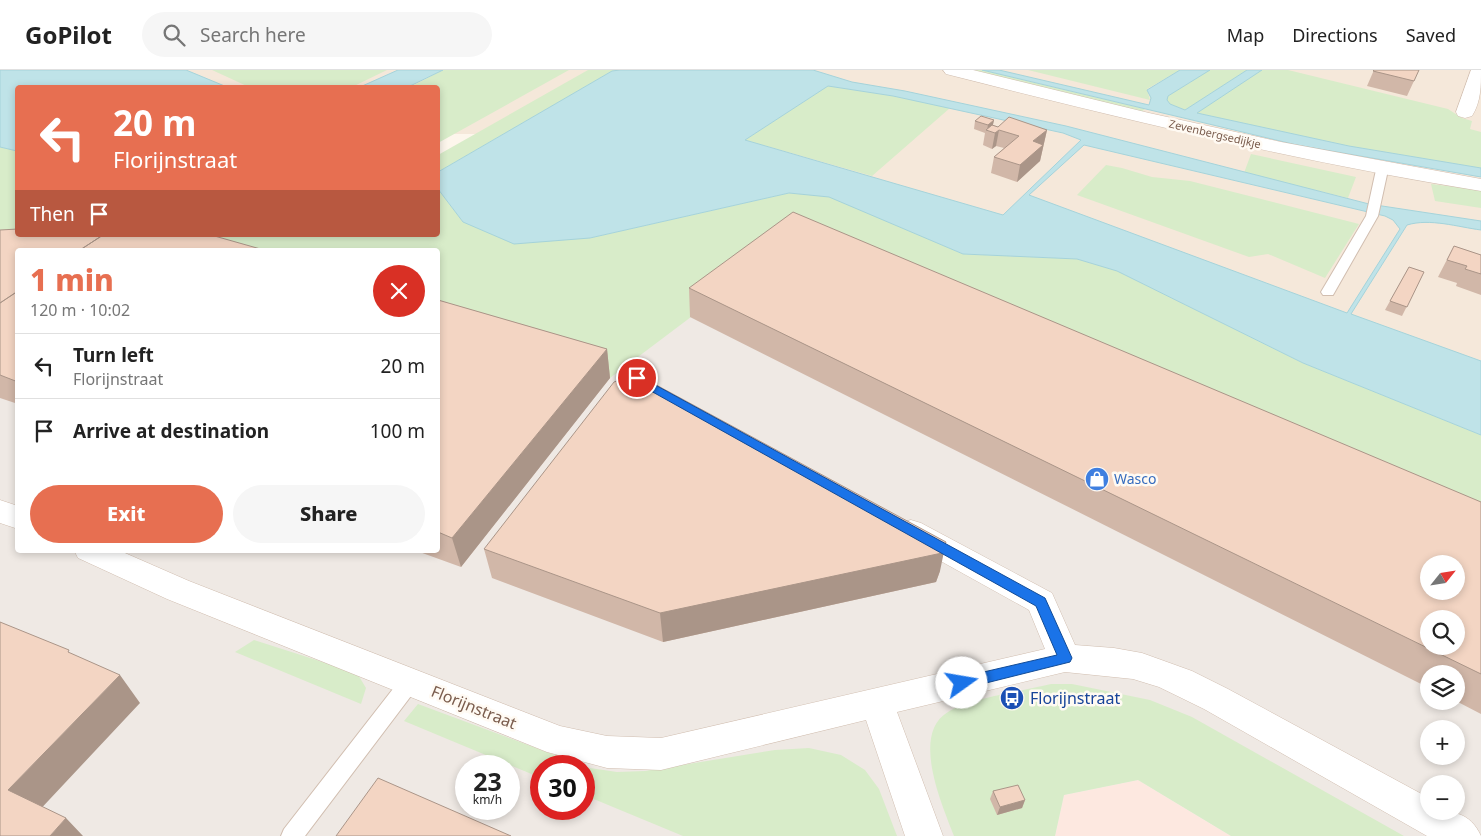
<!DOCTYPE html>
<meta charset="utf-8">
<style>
body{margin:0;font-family:"Noto Sans",sans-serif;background:#f6f6f6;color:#222;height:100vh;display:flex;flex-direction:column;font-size:19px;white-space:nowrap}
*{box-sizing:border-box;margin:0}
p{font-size:16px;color:#767676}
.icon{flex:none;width:28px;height:28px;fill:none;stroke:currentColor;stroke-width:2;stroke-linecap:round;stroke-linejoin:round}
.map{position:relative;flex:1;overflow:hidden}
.details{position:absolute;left:15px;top:178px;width:425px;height:305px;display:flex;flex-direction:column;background:#fff;border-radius:5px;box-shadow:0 2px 8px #0003}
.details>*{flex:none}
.banner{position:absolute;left:15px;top:15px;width:425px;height:152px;border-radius:5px;box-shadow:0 2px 8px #0003;background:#e76f51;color:#fff;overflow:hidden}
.needle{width:32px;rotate:60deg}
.tools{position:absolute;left:1420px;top:485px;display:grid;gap:10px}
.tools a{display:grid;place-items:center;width:45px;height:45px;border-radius:50%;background:#fff;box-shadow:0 2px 8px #0003;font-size:25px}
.speed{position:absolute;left:455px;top:685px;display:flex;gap:10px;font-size:25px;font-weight:700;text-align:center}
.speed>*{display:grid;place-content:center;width:65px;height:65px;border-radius:50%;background:#fff;box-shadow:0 2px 8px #0003;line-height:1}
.speed small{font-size:12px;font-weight:400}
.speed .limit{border:8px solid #d22;background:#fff;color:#111}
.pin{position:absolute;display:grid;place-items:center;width:42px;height:42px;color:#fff;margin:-21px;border:2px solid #fff;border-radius:50%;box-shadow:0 1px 5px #0007}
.me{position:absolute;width:55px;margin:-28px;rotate:77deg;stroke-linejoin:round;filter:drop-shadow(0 0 4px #0008)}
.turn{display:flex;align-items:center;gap:18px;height:105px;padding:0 15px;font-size:22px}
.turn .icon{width:65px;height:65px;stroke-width:2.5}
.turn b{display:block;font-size:35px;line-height:42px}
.then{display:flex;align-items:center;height:48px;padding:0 15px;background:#0003;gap:10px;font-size:19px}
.round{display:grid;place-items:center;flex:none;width:52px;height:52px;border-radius:26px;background:#f6f6f6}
.summary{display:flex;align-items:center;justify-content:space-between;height:85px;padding:0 15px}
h1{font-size:30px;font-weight:800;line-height:38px;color:#e76f51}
.action{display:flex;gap:10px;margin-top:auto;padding:10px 15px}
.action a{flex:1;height:58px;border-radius:30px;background:#e76f51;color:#fff;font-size:20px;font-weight:800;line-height:58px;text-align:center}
.action a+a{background:#f6f6f6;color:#222}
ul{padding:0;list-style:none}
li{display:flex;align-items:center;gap:15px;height:65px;padding:0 15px;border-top:1px solid #e0e0e0}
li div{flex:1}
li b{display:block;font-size:19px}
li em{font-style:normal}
header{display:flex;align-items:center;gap:30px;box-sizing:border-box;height:70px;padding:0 25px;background:#fff;border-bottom:1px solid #e0e0e0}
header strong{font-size:24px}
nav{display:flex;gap:28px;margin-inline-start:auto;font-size:18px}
.search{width:350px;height:45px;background:#f6f6f6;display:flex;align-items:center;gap:12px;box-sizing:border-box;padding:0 18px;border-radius:28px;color:#767676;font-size:19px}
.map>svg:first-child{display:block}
</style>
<header>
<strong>GoPilot</strong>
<div class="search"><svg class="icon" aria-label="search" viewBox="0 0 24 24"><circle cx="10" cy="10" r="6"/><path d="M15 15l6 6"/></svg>Search here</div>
<nav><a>Map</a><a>Directions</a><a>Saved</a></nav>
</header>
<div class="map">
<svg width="1481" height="766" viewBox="0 0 1481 766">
<rect width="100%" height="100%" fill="#fdf6ec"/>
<path fill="#f5e8da" d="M30,0H1481V341L616,64H438V18H70Z"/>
<path fill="#fde8e0" d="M1138,710L1231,766H1055L1064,725Z"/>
<path fill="#efe9e4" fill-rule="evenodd" d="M0,77L17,81L18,165H438V119L463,152L1481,365V766H1231L1138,710L1064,725L1055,766H0ZM18,180H438V480H18ZM1429,494H1456V521H1429ZM1429,549H1456V576H1429ZM1429,604H1456V631H1429ZM1429,659H1456V686H1429ZM466,696H509V739H466ZM541,696H584V739H541ZM1429,714H1456V741H1429Z"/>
<path fill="#d8ecc9" d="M212,0H387L350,18L249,17Z
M443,0H569L438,73V18H408Z
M588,0H620L612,1L438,102V85Z
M964,0H982L1145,39L1140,43Z
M1028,0H1180L1147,19L1150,30Z
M1194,0H1247L1185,40L1170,34L1167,30L1168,26L1191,12Z
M1262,0H1288L1448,39L1462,48L1472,51L1470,59L1481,62V98L1349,76L1196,43Z
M828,16L893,26L950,38L872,106L745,70Z
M0,77L17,81L18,165L0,171Z
M1251,84L1356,107L1348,128L1244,103Z
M1106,95L1122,98L1152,107L1190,111L1359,154L1325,208L1268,184L1249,187L1077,125Z
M1431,114L1481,120V138L1435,131Z
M438,119L463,152L590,168L789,123L829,126L963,184L1077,189L1117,201L1303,293L1481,365V471L792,171L610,308L438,254V180H185L172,165H438Z
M254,570L357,603L366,618L361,634L235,582Z
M1051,614H1072L1150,630L1192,647L1404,766H1231L1138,710L1064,725L1055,766H954C943,737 910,664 948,642C970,628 1023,621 1051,614Z
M418,634L590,698L617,702L645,701L775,680L809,678L841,685L865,700L879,719L897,766H683L584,725V696H541V708L404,651Z"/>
<path fill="#bfe3e8" stroke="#a5d3da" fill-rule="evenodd" d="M0,0H186L227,17L18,18L17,81L0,77Z
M398,0H443L408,17H360Z
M620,0H813L852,12L905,21L1066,56L1369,134L1481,151V160C1458,157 1430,148 1407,155L1351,244L1481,291V365L1303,293L1117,201L1077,189L963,184L829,127L789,123L590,168L514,174L463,152L438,119V102L612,1ZM828,16L893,26L1063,63L1081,70L1003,145L745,70ZM1084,75L1385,146L1393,150L1400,159L1347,243L1029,125Z
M982,0H999L1149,35L1151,28L1147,20L1180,0H1210L1168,26L1167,30L1170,34L1185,40L1247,0H1262L1197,43L1349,76L1481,98V107L1297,75Z"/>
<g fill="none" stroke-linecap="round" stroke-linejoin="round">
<g stroke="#d1beb0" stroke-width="2">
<path id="lane" d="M1382,96L1388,100L1378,146L1333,225H1323L1321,222L1366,146L1376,100Z
M410,604L417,606L420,612L417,618L305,766H281L284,759L403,606Z"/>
</g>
<g stroke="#d1beb0" stroke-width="1">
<path id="street" d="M943,0H973L1149,43L1281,72L1481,109V121C1300,92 1123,49 946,4Z
M1471,0H1481C1481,16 1481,32 1472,46L1465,48L1458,46L1456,42Z
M0,430L18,436V459L0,453Z
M911,450L921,453L1052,523L1075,575L1114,578L1142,583L1192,601L1228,619L1429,728V741C1453,741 1470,742 1481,766H1427L1204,639L1159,617L1133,609L1065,602L897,642L943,766H905L866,650L661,700L607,698L547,682L167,529L78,488L74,480H118L189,511L560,656L607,666L661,668L1045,579L1029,540L901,469L896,461L901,453Z"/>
</g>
<use href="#lane" fill="#fff" fill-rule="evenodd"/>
<use href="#street" fill="#fff" fill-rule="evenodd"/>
</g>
<path fill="#d1b7a8" d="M1374,0H1419L1407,26L1367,16Z
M994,50L993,55L998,57L1047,60L1040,91L1017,112L991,103L994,87L1004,78L996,76L992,79L983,75L985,63L974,59L975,51Z
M0,160L18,180V334L0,328Z
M1454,176L1481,185V225L1456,216L1457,213L1438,207Z
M1409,197L1424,202L1402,246L1385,240Z
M689,218L1481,432V644L1456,631V604H1429V618L690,247Z
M438,230L607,279L610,308L461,497L414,480H438Z
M484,479L940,501L936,512L663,572L492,508Z
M993,721L1025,730L1022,738L997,745L990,729Z"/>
<path fill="#aa9588" d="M994,50L992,58L987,60L988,55Z
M999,60L996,76L992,79L995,63Z
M1047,60L1040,91L1017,112L1020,95L1033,71Z
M607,279L610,308L461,497L452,468Z
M946,472L940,501L936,512L663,572L660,543Z
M120,605L140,633L34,746L8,720Z
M1025,730L1022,738L997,745L1000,737Z
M66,748L83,766H50Z"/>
<path fill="#f3d5c3" stroke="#aa9588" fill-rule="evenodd" d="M1374,0H1419L1414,11L1373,1Z
M981,46L994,50L988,55L975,51Z
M1009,47L1047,60L1033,71L1043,75L1020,95L994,87L1019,66L999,60L995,63L986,60L992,55L998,57Z
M793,142L1481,432V604L689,218ZM1429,494H1456V521H1429ZM1429,549H1456V576H1429Z
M18,159V165H103L80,180H18V221L0,233V160Z
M103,165H211L264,180H80Z
M1454,176L1481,185V204L1465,199L1467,196L1447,190Z
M1409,197L1424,202L1407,237L1390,231Z
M18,221V312L0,305V233Z
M438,230L607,279L452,468L438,462Z
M636,304L946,472L942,483L660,543L484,479L614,312Z
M0,552L69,580L68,582L120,605L8,720L66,748L50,766H0Z
M378,708L511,766H336Z
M1018,715L1025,730L1000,737L993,721Z"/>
<path fill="#1a73e8" stroke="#114b97" d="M637,305L1045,528L1072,588L1070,592L962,619L957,617L955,613L957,609L962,607L1057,585L1036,536L633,311L632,308L633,306Z"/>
<defs>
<g id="shop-disc" transform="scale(1.25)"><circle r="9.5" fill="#3f7fe0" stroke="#fffaf3"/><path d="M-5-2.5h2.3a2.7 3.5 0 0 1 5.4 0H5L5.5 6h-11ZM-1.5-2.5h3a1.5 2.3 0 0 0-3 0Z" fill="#fff"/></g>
<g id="bus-disc" transform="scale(1.25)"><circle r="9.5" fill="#1a4fb4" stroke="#fffaf3"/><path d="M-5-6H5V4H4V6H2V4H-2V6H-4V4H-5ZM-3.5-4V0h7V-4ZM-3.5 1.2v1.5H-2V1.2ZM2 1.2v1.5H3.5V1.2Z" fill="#fff"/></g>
</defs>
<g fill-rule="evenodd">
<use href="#shop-disc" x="1097" y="409"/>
<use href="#bus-disc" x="1012" y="628"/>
</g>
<g text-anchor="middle" stroke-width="5" stroke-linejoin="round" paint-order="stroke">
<g font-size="11" fill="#7a5c4d" stroke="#fffaf3">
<text transform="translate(1215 64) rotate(13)" y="4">Zevenbergsedijkje</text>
</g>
<g font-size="14" fill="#366cbe" stroke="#fffaf3" text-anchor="start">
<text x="1114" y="414">Wasco</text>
</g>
<g font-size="16" fill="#164399" stroke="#fffaf3" text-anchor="start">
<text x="1030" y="634">Florijnstraat</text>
</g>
<g font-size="16" fill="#7a5c4d" stroke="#fffaf3">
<text transform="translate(474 637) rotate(22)" y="6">Florijnstraat</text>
</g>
</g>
</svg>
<div class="tools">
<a><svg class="needle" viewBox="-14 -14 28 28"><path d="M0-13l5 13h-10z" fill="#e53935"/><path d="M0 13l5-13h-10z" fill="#767676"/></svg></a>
<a><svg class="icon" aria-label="search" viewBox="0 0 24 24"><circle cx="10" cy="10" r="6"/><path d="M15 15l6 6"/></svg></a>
<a><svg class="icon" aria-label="layers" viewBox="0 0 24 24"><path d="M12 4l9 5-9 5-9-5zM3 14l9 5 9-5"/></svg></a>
<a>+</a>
<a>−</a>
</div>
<div class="speed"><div>23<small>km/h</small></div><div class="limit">30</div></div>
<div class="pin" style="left:637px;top:308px;background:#d93025"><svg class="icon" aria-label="arrive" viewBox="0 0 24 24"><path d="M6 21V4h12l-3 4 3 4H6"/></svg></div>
<svg class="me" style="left:962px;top:613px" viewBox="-20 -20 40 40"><circle r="19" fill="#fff"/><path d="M0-13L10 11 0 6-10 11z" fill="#1a73e8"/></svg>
<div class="banner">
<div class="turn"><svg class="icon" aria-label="left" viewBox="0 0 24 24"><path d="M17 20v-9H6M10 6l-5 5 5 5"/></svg><div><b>20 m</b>Florijnstraat</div></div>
<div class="then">Then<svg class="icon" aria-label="arrive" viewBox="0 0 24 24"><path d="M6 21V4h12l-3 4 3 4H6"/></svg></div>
</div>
<section class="details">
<div class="summary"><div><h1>1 min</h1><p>120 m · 10:02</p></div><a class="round" style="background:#d93025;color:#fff"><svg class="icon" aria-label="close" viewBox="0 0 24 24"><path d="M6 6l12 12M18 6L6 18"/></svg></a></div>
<ul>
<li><svg class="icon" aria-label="left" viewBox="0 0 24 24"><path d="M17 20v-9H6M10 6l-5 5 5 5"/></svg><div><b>Turn left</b><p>Florijnstraat</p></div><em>20 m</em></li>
<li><svg class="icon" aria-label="arrive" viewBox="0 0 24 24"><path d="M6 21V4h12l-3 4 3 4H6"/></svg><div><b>Arrive at destination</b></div><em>100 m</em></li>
</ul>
<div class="action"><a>Exit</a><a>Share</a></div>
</section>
</div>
